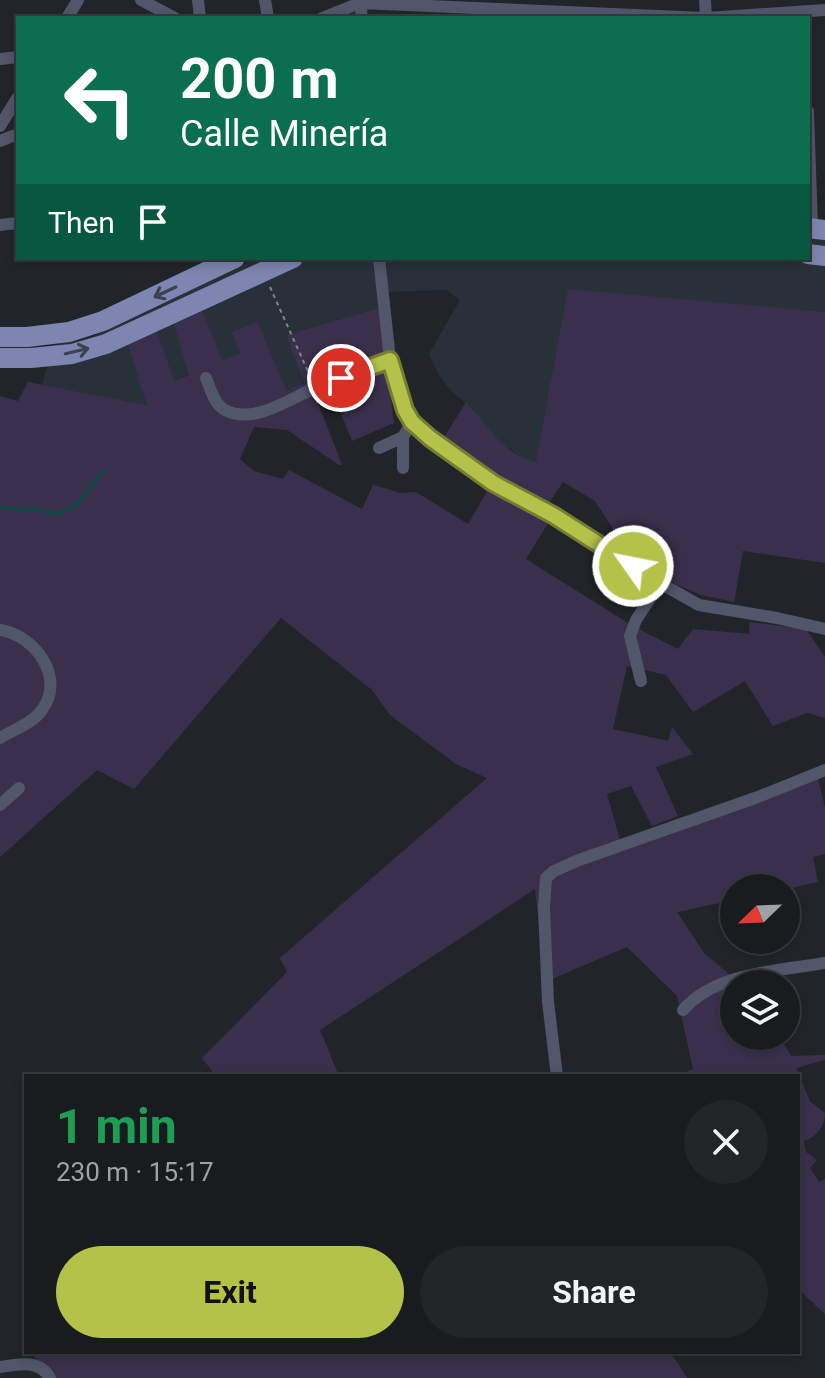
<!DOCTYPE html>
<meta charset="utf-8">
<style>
body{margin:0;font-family:Roboto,sans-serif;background:#222528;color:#f1f3f6;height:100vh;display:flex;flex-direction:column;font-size:30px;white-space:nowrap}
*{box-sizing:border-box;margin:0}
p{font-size:26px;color:#9fa1a4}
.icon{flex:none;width:44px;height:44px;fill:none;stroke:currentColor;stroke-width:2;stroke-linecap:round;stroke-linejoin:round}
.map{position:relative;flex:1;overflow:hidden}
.details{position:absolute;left:24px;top:1074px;width:776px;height:280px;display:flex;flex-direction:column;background:#191c1f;border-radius:0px;box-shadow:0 4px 12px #0003,0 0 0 2px #373a3d}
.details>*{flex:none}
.guide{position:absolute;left:16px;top:16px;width:794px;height:244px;border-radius:0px;box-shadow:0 4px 12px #0003,0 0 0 2px #373a3d;background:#0b6e4f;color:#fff;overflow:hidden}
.needle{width:52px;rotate:247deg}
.buttons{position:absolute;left:720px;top:874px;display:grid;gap:16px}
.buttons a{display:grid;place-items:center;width:80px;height:80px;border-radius:50%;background:#191c1f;box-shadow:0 4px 12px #0003,0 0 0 2px #373a3d;font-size:40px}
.pin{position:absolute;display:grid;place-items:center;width:68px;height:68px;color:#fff;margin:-34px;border:4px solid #fff;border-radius:50%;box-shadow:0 2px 8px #0007}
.me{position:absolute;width:88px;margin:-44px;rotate:303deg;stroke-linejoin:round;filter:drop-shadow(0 0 6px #0008)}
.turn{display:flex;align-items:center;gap:28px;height:168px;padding:0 32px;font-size:36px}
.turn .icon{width:104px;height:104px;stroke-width:2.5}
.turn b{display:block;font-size:56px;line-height:68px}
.then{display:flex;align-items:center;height:76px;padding:0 32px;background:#0003;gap:16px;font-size:30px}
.round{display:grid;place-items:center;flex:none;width:84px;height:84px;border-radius:42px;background:#222528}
.head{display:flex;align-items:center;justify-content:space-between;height:136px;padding:0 32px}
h1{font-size:48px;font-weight:700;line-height:60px;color:#1e9e55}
.button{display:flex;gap:16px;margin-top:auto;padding:16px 32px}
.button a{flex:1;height:92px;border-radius:48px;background:#b4c24a;color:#111;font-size:32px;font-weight:700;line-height:92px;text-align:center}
.button a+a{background:#222528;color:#f1f3f6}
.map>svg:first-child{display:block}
</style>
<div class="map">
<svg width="825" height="1378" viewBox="0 0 825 1378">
<rect width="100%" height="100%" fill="#212529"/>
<path fill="#283139" d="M808,238L825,239V312L699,302L536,463L526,460L492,437L472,408L452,392L439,375L429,354L460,300L447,290L386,292L379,308L286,335L304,384L285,391L258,322L240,353L174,381L148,405L42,385L47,367L46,347L92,337L257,258H808Z"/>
<path fill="#3a304d" d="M568,289L825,312V563L743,551L734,602L701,595L675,584L624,546L595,501L563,482L545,509L553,515L526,559L631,625L678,649L693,629L750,634L749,622L806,629L825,657V718L807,713L773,726L745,681L693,712L666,675L627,666L613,729L668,741L672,727L693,754L656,767L678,816L652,826L631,786L607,794L622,847L817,775L825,807V854L813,857L818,882L786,889L734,888V900L677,912L704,953L741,984H734V1036H779L791,1056L825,1055V1060L796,1068L810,1101L825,1113C825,1126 817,1137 804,1141L806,1152L817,1160L810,1168L819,1182L825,1179V1314L798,1289V1076H682L681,1074L693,1069L677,996L627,947L545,982L535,889L320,1030L339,1076H216L202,1058L287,972L280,958L487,778L456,764L390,715L372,690L281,618L134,789L97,770L0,857V396L18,401L28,382L147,405L128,345L157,332L174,381L189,375L174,324L202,311L222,360L240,353L232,332L258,322L286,391L304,383L286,335L379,308L394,423L352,441L331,389L316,398L342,465H339L287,430L254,427L240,459L254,471L283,479L289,470L362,509L373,485L401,493L416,492L468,524L492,483L440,444L466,402C489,426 501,453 536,462Z
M32,1352H671L687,1378H46Z"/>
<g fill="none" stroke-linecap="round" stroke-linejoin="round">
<path stroke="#084b4b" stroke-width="3" d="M0,507L61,513L78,504L102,472"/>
<path stroke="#828689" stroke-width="2" stroke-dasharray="4 4" stroke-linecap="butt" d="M270,287L310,376"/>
<path stroke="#51566a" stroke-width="12" d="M141,0L175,18
M198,0L200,18
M265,0L268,18
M360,0L362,18
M705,0L706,18
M67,18L78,0
M322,18L360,3L705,18
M707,18L825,10
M0,59L18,57
M808,111L812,228
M0,126L18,97
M0,141L18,134
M0,225L18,223
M379,258L390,360L398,391L412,422L430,438L493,483L553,515L660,583L699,605L777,618L825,629
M206,378C211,390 214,404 225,410C255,426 293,396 320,386C343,377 367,369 390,360
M403,437V468
M379,448L403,437L412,422
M0,630C35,635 66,678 42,710C33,723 13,730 0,738
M641,681L630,636L636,620L660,583
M0,805L19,788
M683,1010C716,972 779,971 825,963
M557,1076L548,1002L544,907L546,878L554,871L579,860L758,797L825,770
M0,1367C19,1364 39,1359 50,1378"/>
<path stroke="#7c86b0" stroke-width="20" d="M808,228L825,230
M808,254L825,256
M0,337H27L69,332L103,321L235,258
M0,358H31L72,354L106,344L293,258"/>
</g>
<defs><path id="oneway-shaft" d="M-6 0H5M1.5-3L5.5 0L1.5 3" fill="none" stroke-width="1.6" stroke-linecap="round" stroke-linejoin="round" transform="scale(2)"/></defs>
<g stroke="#3c4252">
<use href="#oneway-shaft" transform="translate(165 292) rotate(155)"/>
<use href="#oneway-shaft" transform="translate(77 351) rotate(-13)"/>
</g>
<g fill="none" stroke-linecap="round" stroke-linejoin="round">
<g stroke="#757e30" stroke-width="20">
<path id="route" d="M341,378L390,360L405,410L412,422L430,438L493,483L553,515L633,566"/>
</g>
<use href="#route" stroke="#b4c24a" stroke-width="14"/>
</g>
</svg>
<div class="buttons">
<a><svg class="needle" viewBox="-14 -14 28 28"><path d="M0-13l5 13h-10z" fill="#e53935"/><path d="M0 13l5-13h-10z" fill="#9fa1a4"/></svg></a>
<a><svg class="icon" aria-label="layers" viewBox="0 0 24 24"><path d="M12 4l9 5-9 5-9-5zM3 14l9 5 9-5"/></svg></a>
</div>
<div class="pin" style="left:341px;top:378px;background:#d93025"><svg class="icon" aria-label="arrive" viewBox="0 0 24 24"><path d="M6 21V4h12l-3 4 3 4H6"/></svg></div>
<svg class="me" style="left:633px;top:566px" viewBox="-20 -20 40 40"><circle r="17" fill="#b4c24a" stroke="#fff" stroke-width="3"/><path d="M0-11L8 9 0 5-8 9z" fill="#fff"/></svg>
<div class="guide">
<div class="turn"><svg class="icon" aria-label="left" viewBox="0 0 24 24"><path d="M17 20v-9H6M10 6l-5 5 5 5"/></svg><div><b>200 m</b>Calle Minería</div></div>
<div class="then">Then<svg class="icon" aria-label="arrive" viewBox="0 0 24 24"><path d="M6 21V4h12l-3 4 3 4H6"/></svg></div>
</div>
<section class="details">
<div class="head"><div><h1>1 min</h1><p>230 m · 15:17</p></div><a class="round"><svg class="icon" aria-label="close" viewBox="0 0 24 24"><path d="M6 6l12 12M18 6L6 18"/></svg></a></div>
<div class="button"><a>Exit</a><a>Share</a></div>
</section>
</div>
